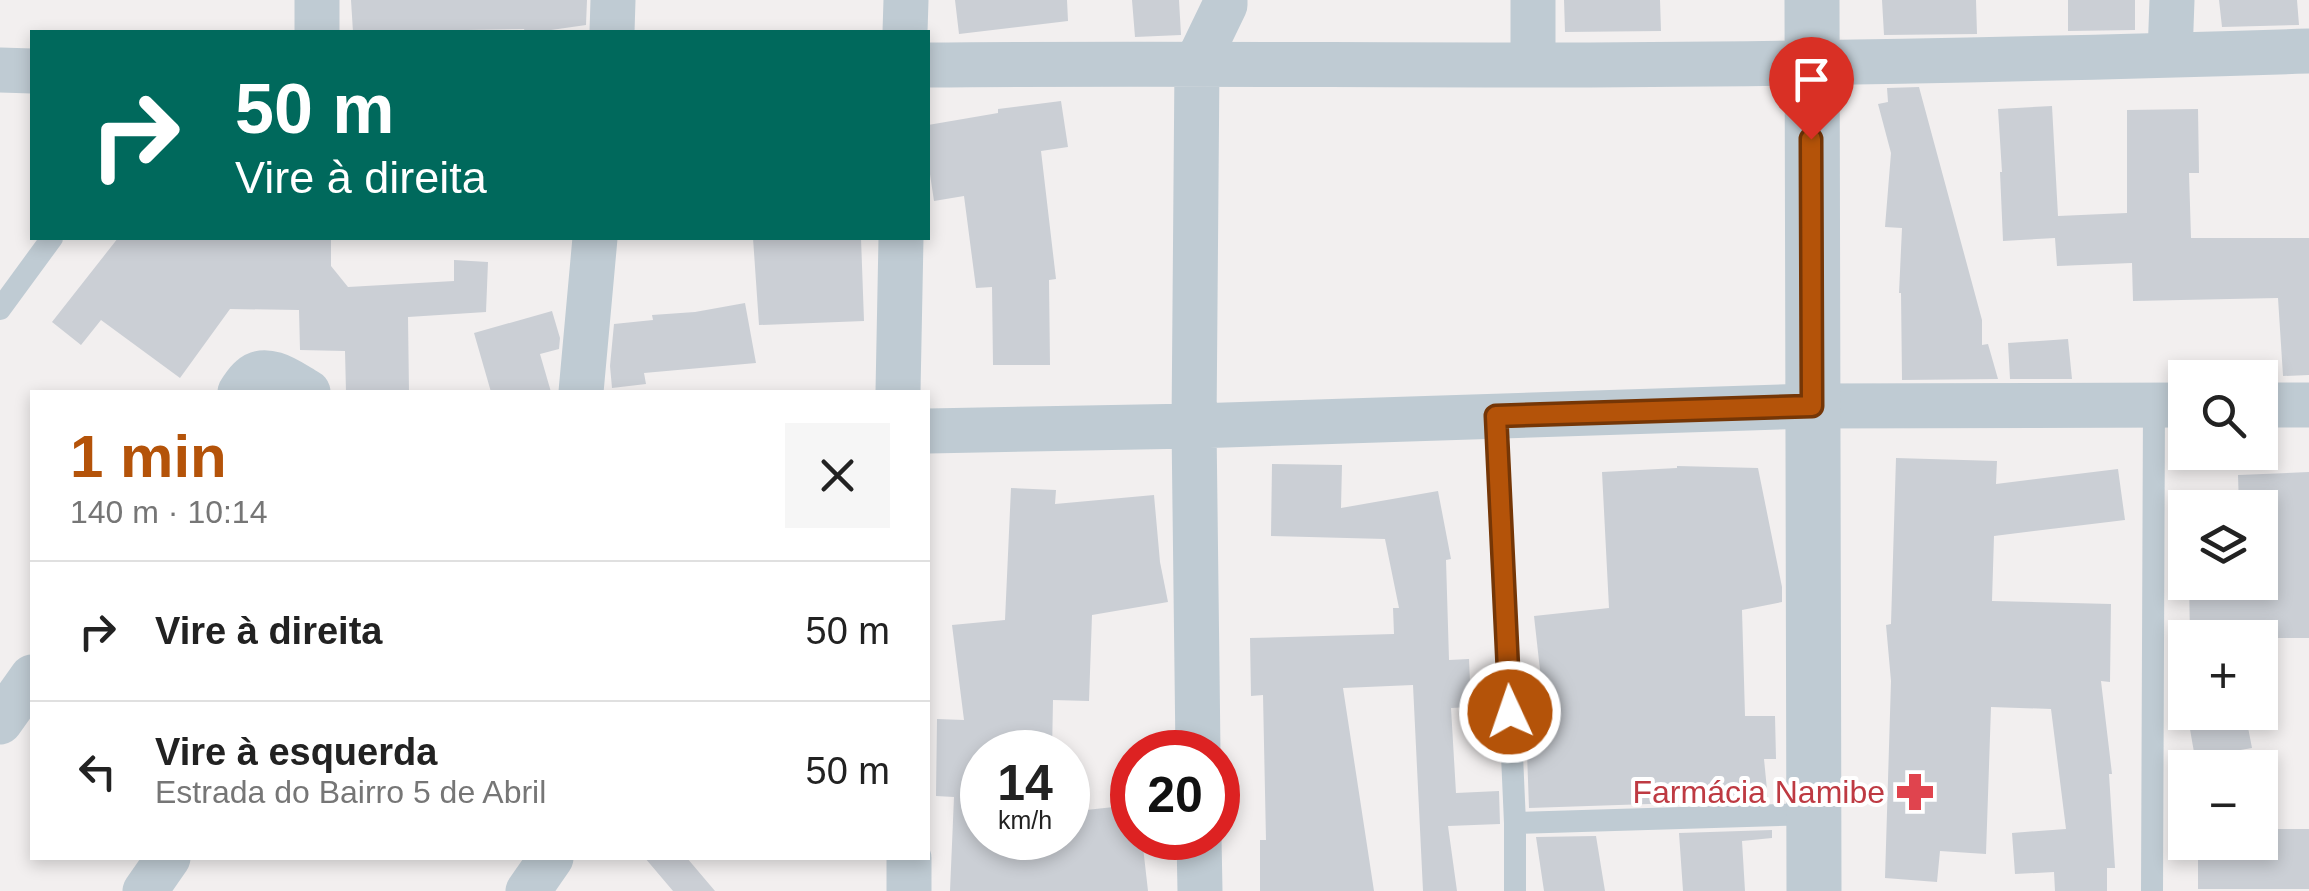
<!DOCTYPE html>
<html lang="pt">
<meta charset="utf-8">
<style>
body{margin:0;font-family:Helvetica,sans-serif;background:#f6f6f6;color:#222;height:100vh;display:flex;flex-direction:column;font-size:38px;white-space:nowrap}
*{box-sizing:border-box;margin:0}
p{font-size:32px;color:#767676}
.icon{flex:none;width:55px;height:55px;fill:none;stroke:currentColor;stroke-width:2;stroke-linecap:round;stroke-linejoin:round}
.map{position:relative;flex:1;overflow:hidden}
.details{position:absolute;left:30px;top:390px;width:900px;height:470px;display:flex;flex-direction:column;background:#fff;border-radius:0px;box-shadow:0 5px 15px #0003}
.details>*{flex:none}
.top-card{position:absolute;left:30px;top:30px;width:900px;height:210px;border-radius:0px;box-shadow:0 5px 15px #0003;background:#00695c;color:#fff;overflow:hidden}
.controls{position:absolute;left:2168px;top:360px;display:grid;gap:20px}
.controls a{display:grid;place-items:center;width:110px;height:110px;border-radius:0px;background:#fff;box-shadow:0 5px 15px #0003;font-size:50px}
.speed{position:absolute;left:960px;top:730px;display:flex;gap:20px;font-size:50px;font-weight:700;text-align:center}
.speed>*{display:grid;place-content:center;width:130px;height:130px;border-radius:50%;background:#fff;box-shadow:0 5px 15px #0003;line-height:1}
.speed small{font-size:25px;font-weight:400}
.speed .limit{border:15px solid #d22;background:#fff;color:#111}
.pin{position:absolute;display:grid;place-items:center;width:85px;height:85px;color:#fff;margin:-102px -42px;border-radius:50% 50% 50% 0;rotate:-45deg;box-shadow:0 0 10px #0007}
.pin .icon{rotate:45deg}
.me{position:absolute;width:110px;margin:-55px;rotate:357deg;stroke-linejoin:round;filter:drop-shadow(0 0 8px #0008)}
.turn{display:flex;align-items:center;gap:35px;height:210px;padding:0 40px;font-size:45px}
.turn .icon{width:130px;height:130px;stroke-width:2.5}
.turn b{display:block;font-size:70px;line-height:85px}
.round{display:grid;place-items:center;flex:none;width:105px;height:105px;border-radius:0px;background:#f6f6f6}
.head{display:flex;align-items:center;justify-content:space-between;height:170px;padding:0 40px}
h1{font-size:60px;font-weight:700;line-height:75px;color:#b45309}
ul{padding:0;list-style:none}
li{display:flex;align-items:center;gap:30px;height:140px;padding:0 40px;border-top:2px solid #e0e0e0}
li div{flex:1}
li b{display:block;font-size:38px}
li em{font-style:normal}
.map>svg:first-child{display:block}
</style>
<div class="map">
<svg width="2309" height="891" viewBox="0 0 2309 891">
<rect width="100%" height="100%" fill="#f2efef"/>
<path fill="#cbcfd5" d="M351,0H587L586,25L537,32H525L524,29L353,32Z
M955,0H1067L1068,21L959,34Z
M1132,0H1179L1181,35L1135,37Z
M1564,0H1660L1661,31L1565,32Z
M1882,0H1976L1977,34L1884,35Z
M2068,0H2135V30L2068,31Z
M2219,0H2297L2299,25L2222,27Z
M1919,87L1982,320V345L1988,344L1998,379L1902,380L1901,293H1899L1902,228L1885,227L1891,153L1878,104L1888,102L1887,88Z
M1061,101L1068,147L1041,151L1056,279L1049,280L1050,365H993L992,287L976,288L964,196L934,201L928,161V125L998,113V109Z
M2052,106L2058,216L2127,213V110L2198,109L2199,173H2189L2191,238H2309V375L2283,376L2278,298L2133,301L2132,263L2057,266L2055,238L2003,241L2000,172H2002L1998,109Z
M118,238L331,239V266L348,287L454,281V260L488,262L486,312L408,317L409,392H346L345,351L300,350L299,310L230,309L180,378L101,320L81,345L52,322Z
M753,238H861L864,321L759,325Z
M745,303L756,363L644,373L646,384L612,388L610,366L614,324L653,320L652,315L695,312Z
M552,311L560,338L559,349L540,354L551,392H491L474,333Z
M2068,339L2072,379H2010L2008,343Z
M1896,458L1997,461L1996,484L2118,469L2125,520L1994,536L1992,601L2111,604L2110,682L2101,681L2112,774H2109L2115,868H2107V891H2055L2054,872L2015,874L2012,833L2066,829L2051,709L1991,707L1986,854L1940,851L1937,882L1885,878L1891,681L1886,625L1891,624Z
M1272,464L1342,465L1341,508L1438,491L1451,559L1446,560L1449,660L1469,659L1471,707L1451,708L1456,793L1499,791L1500,824L1448,826L1457,891H1423L1413,685L1343,688L1374,891H1260V840H1266L1263,695L1251,696L1250,638L1394,634L1393,608H1399L1385,539L1271,536Z
M1677,466L1758,468L1782,587V602L1742,610L1745,716H1775L1776,759H1764L1768,800L1529,808L1526,725L1546,724L1534,616L1609,608L1602,472L1677,468Z
M2309,472V638H2190L2189,582H2260V508H2239L2238,475Z
M1011,488L1056,490L1055,504L1154,495L1160,562L1168,602L1092,615L1089,701L1053,700L1052,752H982V838H1068V812L1132,805V838H1142L1148,891H950L954,797L936,796L937,719L964,720L952,625L1005,620Z
M2187,712H2245L2252,748L2195,758Z
M2260,829H2309V889H2198V842H2260Z
M1772,830V838L1742,841L1745,891H1683L1679,833Z
M1596,836L1605,891H1544L1536,837Z
M645,858H687L715,891H673Z"/>
<g fill="none" stroke-linecap="round" stroke-linejoin="round">
<path stroke="#bfcbd3" stroke-width="22" d="M0,309L52,238
M1497,417L1515,823V891
M1515,823L1812,814
M2152,891L2154,405"/>
<path stroke="#bfcbd3" stroke-width="45" d="M1533,0V65
M317,32V0
M612,32L613,0
M905,32L906,0
M2170,55L2172,0
M928,65C1129,63 1330,65 1531,65C1791,65 2050,59 2309,51
M0,70L32,71
M240,392C243,388 246,382 251,378C268,363 293,384 308,392
M581,392L595,238
M898,392L901,238
M2260,405H2309
M928,431L1194,426L1812,406L2185,405
M0,722L32,677
M1198,752L1194,426L1197,63L1225,5V0
M1199,838L1200,891
M909,858V891
M145,891L168,858
M528,891L551,858"/>
<path stroke="#bfcbd3" stroke-width="55" d="M1812,0L1814,891"/>
</g>
<g fill="none" stroke-linecap="round" stroke-linejoin="round">
<g stroke="#753606" stroke-width="25">
<path id="route" d="M1510,712L1496,416L1812,406L1811,139"/>
</g>
<use href="#route" stroke="#b45309" stroke-width="18"/>
</g>
<defs>
<g id="pharmacy-bare" transform="scale(3)"><path d="M-2-6h4v4h4v4h-4v4h-4v-4h-4v-4h4Z" fill="#e0444e" stroke="#fff" stroke-width="2.5" paint-order="stroke"/></g>
</defs>
<g fill-rule="evenodd">
<use href="#pharmacy-bare" x="1915" y="792"/>
</g>
<g text-anchor="middle" stroke-width="8" stroke-linejoin="round" paint-order="stroke">
<g font-size="32" fill="#be3a42" stroke="#fff" text-anchor="end">
<text x="1885" y="803">Farmácia Namibe</text>
</g>
</g>
</svg>
<div class="controls">
<a><svg class="icon" aria-label="search" viewBox="0 0 24 24"><circle cx="10" cy="10" r="6"/><path d="M15 15l6 6"/></svg></a>
<a><svg class="icon" aria-label="layers" viewBox="0 0 24 24"><path d="M12 4l9 5-9 5-9-5zM3 14l9 5 9-5"/></svg></a>
<a>+</a>
<a>−</a>
</div>
<div class="speed"><div>14<small>km/h</small></div><div class="limit">20</div></div>
<div class="pin" style="left:1811px;top:139px;background:#d93025"><svg class="icon" aria-label="arrive" viewBox="0 0 24 24"><path d="M6 21V4h12l-3 4 3 4H6"/></svg></div>
<svg class="me" style="left:1510px;top:712px" viewBox="-20 -20 40 40"><circle r="17" fill="#b45309" stroke="#fff" stroke-width="3"/><path d="M0-11L8 9 0 5-8 9z" fill="#fff"/></svg>
<div class="top-card">
<div class="turn"><svg class="icon" aria-label="right" viewBox="0 0 24 24"><path d="M7 20v-9h11M14 6l5 5-5 5"/></svg><div><b>50 m</b>Vire à direita</div></div>
</div>
<section class="details">
<div class="head"><div><h1>1 min</h1><p>140 m · 10:14</p></div><a class="round"><svg class="icon" aria-label="close" viewBox="0 0 24 24"><path d="M6 6l12 12M18 6L6 18"/></svg></a></div>
<ul>
<li><svg class="icon" aria-label="right" viewBox="0 0 24 24"><path d="M7 20v-9h11M14 6l5 5-5 5"/></svg><div><b>Vire à direita</b></div><em>50 m</em></li>
<li><svg class="icon" aria-label="left" viewBox="0 0 24 24"><path d="M17 20v-9H6M10 6l-5 5 5 5"/></svg><div><b>Vire à esquerda</b><p>Estrada do Bairro 5 de Abril</p></div><em>50 m</em></li>
</ul>
</section>
</div>
